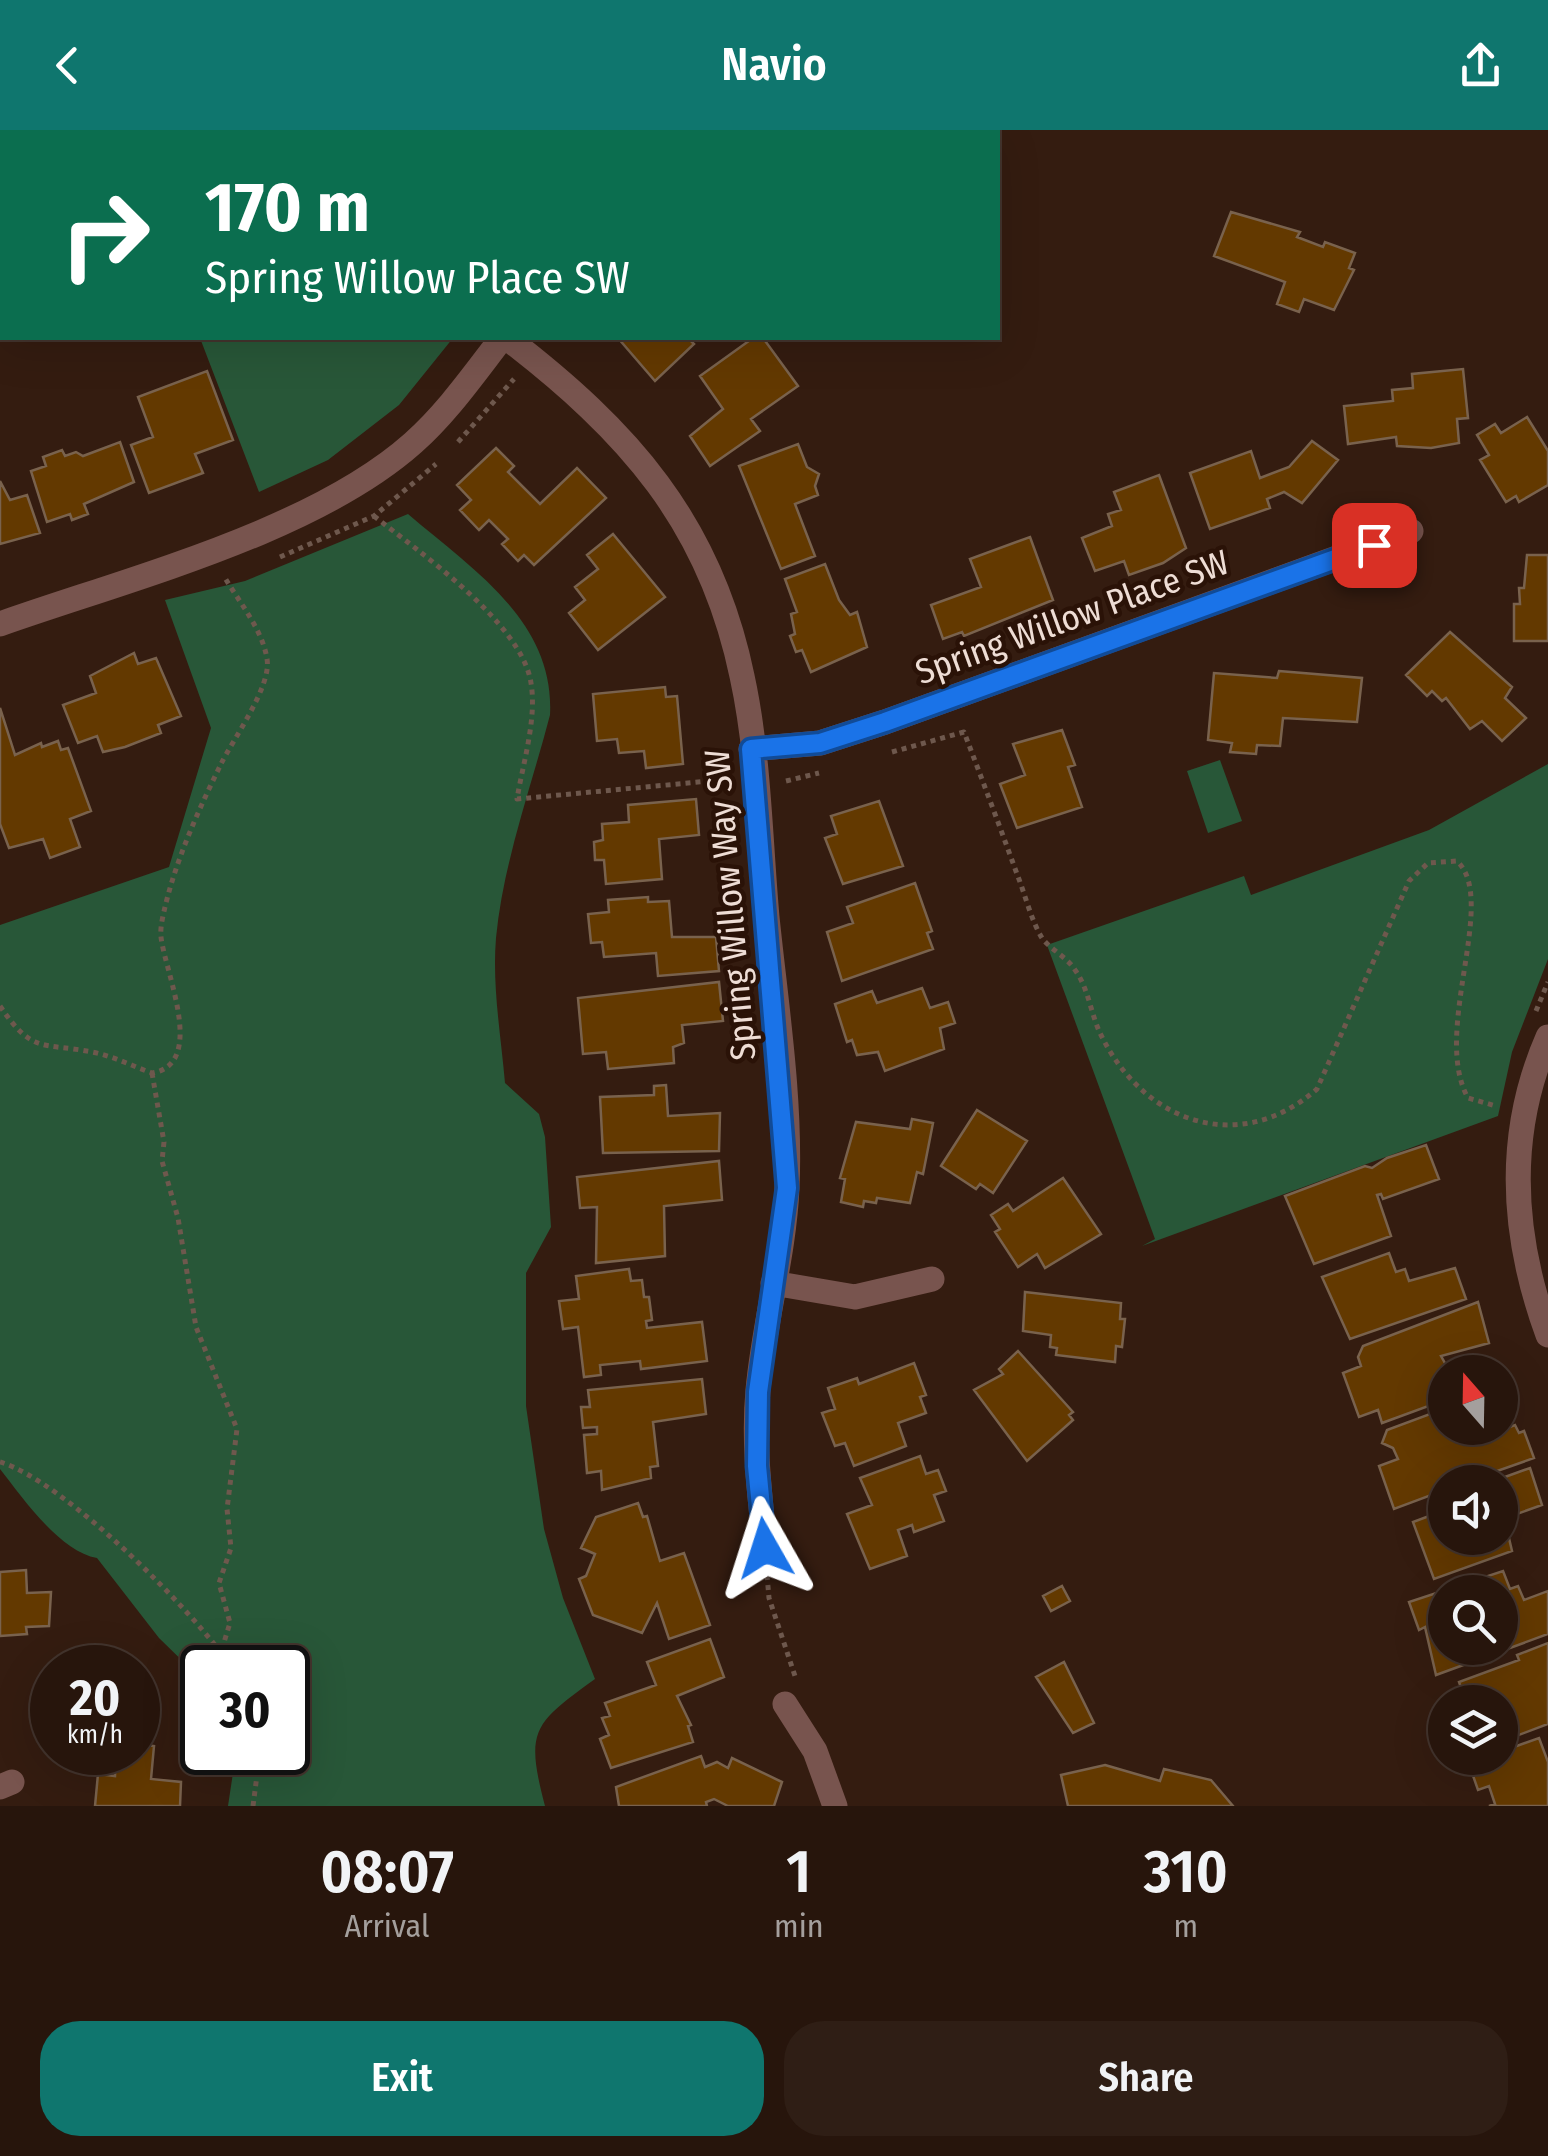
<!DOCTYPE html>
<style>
body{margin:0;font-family:"Fira Sans Condensed",sans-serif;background:#2f1e15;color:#f1f3f6;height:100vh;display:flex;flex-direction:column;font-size:38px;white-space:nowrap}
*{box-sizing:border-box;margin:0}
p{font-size:32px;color:#a49f9d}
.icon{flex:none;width:55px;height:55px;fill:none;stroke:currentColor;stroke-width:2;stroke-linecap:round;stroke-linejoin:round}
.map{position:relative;height:1676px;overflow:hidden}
.details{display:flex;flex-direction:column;background:#27150c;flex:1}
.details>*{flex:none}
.hud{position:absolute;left:0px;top:0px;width:1000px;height:210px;box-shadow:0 10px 40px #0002,0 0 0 2px #43342d;background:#0b6e4f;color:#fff;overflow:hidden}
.needle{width:65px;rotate:340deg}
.fabs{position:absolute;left:1428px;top:1225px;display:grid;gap:20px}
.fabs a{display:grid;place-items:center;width:90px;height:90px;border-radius:50%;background:#27150c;box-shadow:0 10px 40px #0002,0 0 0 2px #43342d;font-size:50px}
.speed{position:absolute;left:30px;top:1515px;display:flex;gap:20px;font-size:50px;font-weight:700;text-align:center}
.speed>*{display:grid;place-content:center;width:130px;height:130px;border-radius:50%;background:#27150c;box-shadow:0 10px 40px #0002,0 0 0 2px #43342d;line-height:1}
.speed small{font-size:25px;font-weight:400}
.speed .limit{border:5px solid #111;border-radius:15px;background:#fff;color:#111}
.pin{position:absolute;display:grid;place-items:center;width:85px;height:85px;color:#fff;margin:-42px;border-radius:20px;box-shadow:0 5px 15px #0006}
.me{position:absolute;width:110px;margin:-55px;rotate:354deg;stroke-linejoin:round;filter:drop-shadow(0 0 8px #0008)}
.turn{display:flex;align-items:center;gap:35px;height:210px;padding:0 40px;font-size:45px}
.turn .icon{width:130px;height:130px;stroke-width:2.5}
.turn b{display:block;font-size:70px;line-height:85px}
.eta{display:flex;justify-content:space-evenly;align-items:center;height:170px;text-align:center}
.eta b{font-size:60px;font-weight:600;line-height:70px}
.primary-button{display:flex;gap:20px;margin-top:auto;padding:20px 40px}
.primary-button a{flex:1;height:115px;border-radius:40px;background:#0f766e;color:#fff;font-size:40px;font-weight:600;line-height:115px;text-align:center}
.primary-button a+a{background:#2f1e15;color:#f1f3f6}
header{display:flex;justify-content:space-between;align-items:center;height:130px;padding:0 40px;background:#0f766e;color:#fff;font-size:45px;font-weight:600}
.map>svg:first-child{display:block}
</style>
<header><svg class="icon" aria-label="back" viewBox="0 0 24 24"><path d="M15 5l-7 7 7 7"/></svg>Navio<svg class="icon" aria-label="share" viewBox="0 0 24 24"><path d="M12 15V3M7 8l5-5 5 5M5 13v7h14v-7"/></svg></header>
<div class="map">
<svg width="1548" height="1676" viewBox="0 0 1548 1676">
<rect width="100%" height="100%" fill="#341c10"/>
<path fill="#285738" d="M200,208H453L399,275L328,330L259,362Z
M408,384C472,439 555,491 550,585C531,658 503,733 496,808C492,856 501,906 505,953L539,984L545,1007L551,1097L526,1143V1276L544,1399L563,1468L595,1549C533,1594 525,1600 545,1676H228L236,1623L288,1622V1538H202V1550L159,1508L97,1428C60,1422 22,1367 0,1339V795L169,737L211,598L165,470L245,451Z
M1220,630L1242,691L1208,703L1187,641Z
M1548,634V829L1512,922L1498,986L1142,1116L1155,1109L1047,815L1244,746L1251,765L1429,700Z"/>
<path fill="#633900" stroke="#79624d" stroke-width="2.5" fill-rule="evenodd" d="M131,0H222L223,1L128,2Z
M1231,82L1300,102L1297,107L1323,117L1325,112L1355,123L1349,138L1354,140L1334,180L1304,169L1299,182L1277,174L1285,152L1214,126Z
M2,116V196L0,197V117Z
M618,208H688L694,214L655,251Z
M753,208H763L798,256L751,289L760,301L710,336L690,306L723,279L700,246Z
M1463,239L1468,288L1457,289L1459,313L1431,318L1397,316L1396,307L1348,314L1344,276L1393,271L1392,260L1413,258L1412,244Z
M207,241L233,310L195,324L203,343L149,363L131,315L153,307L138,267Z
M1527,287L1548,321V355L1519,372L1516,366L1506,372L1480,330L1489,325L1477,305L1495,294L1501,303Z
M1312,311L1338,330L1302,373L1284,362L1267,369L1270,378L1210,399L1190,343L1251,321L1260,348L1289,337Z
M120,312L134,352L84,374L88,384L72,390L70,384L47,392L31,341L46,336L43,327L62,320L65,326L76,322L83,326Z
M798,314L807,337L819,344L815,356L818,365L795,374L815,426L781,439L739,336Z
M496,318L514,336L508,342L540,374L577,338L606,368L534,435L524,425L518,431L502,414L508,409L489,390L479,400L460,380L471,370L457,355Z
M1159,345L1186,418L1163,433L1129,445L1124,431L1095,441L1082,408L1112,396L1108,384L1121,380L1114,362Z
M0,351L10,370L27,365L40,403L0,414Z
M613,404L665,467L598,520L569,483L585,470L575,457L598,439L587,425Z
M1030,407L1053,470L964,506L962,502L943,509L931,475L981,457L970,429Z
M1527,425H1548V511H1514V474H1520L1519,458H1524Z
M825,434L839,470L850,485L857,482L867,517L811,542L802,520L796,522L790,506L795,504L791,484L797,482L785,449Z
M1450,502L1512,557L1505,568L1526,588L1502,611L1482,591L1470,599L1446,568L1442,571L1432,561L1427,566L1406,545Z
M134,523L138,534L156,528L181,586L158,595L161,603L125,617L103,622L97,606L78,613L63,575L96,563L90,546Z
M1279,541L1362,548L1357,592L1283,588L1280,616L1257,615L1256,624L1230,622L1232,613L1208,610L1214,543L1277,548Z
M665,557L666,567L677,566L683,634L646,638L644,621L619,623L617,609L597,611L593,564Z
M0,578L15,625L41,613L42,617L58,611L61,620L68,618L91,681L70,689L80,717L50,728L43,709L9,718L0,694Z
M1062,600L1075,635L1068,637L1082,677L1017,698L1000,654L1025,645L1013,614Z
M696,669L699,705L659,709L662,749L606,754L604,730H595L594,712L603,710L602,694L629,692L628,675Z
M879,671L903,736L843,754L825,708L837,704L831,686Z
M915,753L932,801L927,803L933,819L842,851L827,802L853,793L847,777Z
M648,767V772L669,771L672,807H716L719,841L658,846L656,823L604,827L602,812L591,813L588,784L609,782L608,770Z
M719,852L723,891L682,895L684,913L673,917L674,933L608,939L606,922L583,924L578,868Z
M922,858L930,878L948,872L955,893L940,898L944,919L885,941L878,922L857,925L852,910L847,912L835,874L872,861L877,873Z
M666,955L668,986L720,983L719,1021L603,1023L600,967L654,965V956Z
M977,980L1027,1011L993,1063L980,1054L976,1059L941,1036Z
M912,989L933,993L923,1044L917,1042L910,1073L877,1068L876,1073L864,1071L863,1077L841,1072L845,1049L840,1048L856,992L910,999Z
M1426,1015L1439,1049L1383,1069L1381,1064L1377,1065L1391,1106L1314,1134L1285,1066L1365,1036L1372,1038L1387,1028Z
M719,1031L722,1070L664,1076L665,1126L596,1133L597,1077L580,1078L577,1047Z
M1063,1048L1101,1104L1045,1138L1037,1124L1018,1137L995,1102L1000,1099L991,1085L1008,1074L1013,1081Z
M1389,1123L1396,1142L1405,1139L1409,1151L1455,1138L1466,1169L1350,1209L1322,1147Z
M629,1139L631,1151L642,1150L644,1167H649L652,1190L646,1191L647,1198L702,1192L707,1231L641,1239L640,1231L600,1235L601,1245L584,1247L578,1197L563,1199L559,1171L579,1169L576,1146Z
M1025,1162L1121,1173L1120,1189H1125L1122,1217L1116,1216L1115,1232L1056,1225L1057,1218L1050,1217L1051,1205L1023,1201Z
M1478,1172L1489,1213L1441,1226L1450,1242H1445V1270L1382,1293L1378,1280L1359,1287L1343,1243L1361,1236L1358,1227L1363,1216Z
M1018,1221L1073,1282L1069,1285L1073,1290L1027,1331L974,1260L1003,1244L999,1239Z
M914,1233L926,1265L920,1267L926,1283L898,1293L906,1316L854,1336L845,1313L835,1316L822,1283L835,1279L828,1258L857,1248L859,1254Z
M702,1249L706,1284L653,1292L658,1336L650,1337L651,1348L602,1360L601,1341L587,1343L584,1305L597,1304V1297L583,1298L581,1277H590L588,1260Z
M1438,1281L1440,1286L1445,1285V1298H1465L1470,1312L1515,1295L1519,1303L1524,1301L1534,1328L1466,1352H1445V1360L1394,1379L1379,1336L1398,1329L1393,1318L1382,1313L1387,1300Z
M920,1326L926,1344L938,1340L946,1361L934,1365L944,1391L914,1402L912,1395L898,1400L907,1426L870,1439L847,1384L872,1375L860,1348Z
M1530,1338L1542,1375L1500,1390V1397V1352H1491Z
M638,1373L643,1387L647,1386L660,1431L684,1423L710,1495L669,1509L657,1473L642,1503L593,1485L579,1449L586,1446L595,1424L581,1418L596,1387Z
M1445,1380V1408H1500V1397L1508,1404L1512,1421L1434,1449L1413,1392Z
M26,1440L27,1463L51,1462L49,1496L26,1497L27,1504L0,1506V1442Z
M1503,1441L1510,1459L1518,1456L1524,1470L1548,1461V1504L1436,1545L1425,1497L1419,1500L1409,1472ZM1445,1462H1500V1518H1445Z
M1062,1456L1070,1471L1051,1481L1043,1466Z
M710,1509L724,1547L677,1566L691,1595L688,1596L693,1612L611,1638L600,1609L609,1605L602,1588L610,1586L605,1573L656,1555L647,1532Z
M1548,1513V1594L1500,1612V1572H1466L1459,1552L1519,1530L1517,1525Z
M1064,1532L1094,1593L1073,1603L1036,1547Z
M1539,1608L1548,1632V1676H1489L1495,1674L1489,1656L1478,1660L1469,1634L1500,1628V1622Z
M138,1614L154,1616L151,1649L181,1652L180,1676H95L98,1644L115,1646L116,1622H138Z
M701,1626L705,1637L717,1632L728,1638L732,1628L782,1652L774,1676H728L714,1669L706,1672L707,1676H619L616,1657Z
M1105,1635L1160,1651L1164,1639L1211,1650L1233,1676H1068L1061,1645Z"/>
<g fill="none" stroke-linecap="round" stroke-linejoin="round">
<path stroke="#6e584d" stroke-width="5" stroke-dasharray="5 5" stroke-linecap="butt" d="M453,2L454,0
M458,312L514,249
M374,386C419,422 522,493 531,553C537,589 523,633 517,669L731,649
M280,427L374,386L436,334
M892,622L964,602C982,649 1000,697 1017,744C1025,764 1031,790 1042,808C1051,820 1067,827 1075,840C1088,857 1091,884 1100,903C1143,993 1239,1027 1317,959L1409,751L1428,733L1457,731C1499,770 1431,902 1468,968L1496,976
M786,651L819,643
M0,876C33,925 42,912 92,922C113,926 132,936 152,943C207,934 165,842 161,807C160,797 163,786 165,777C177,727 199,679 221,634C233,609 272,556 267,529C263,501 240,473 225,448
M1536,881L1548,852
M152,943L164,1012L162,1031L178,1088L196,1197L237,1299L227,1379L231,1418L219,1453L230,1493L221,1522
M0,1332C64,1351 194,1481 232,1538
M767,1445L769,1468L796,1549
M253,1676L260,1622"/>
<path stroke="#78544e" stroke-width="25" d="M676,2L679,0
M507,208C628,301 710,392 742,546C759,624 760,708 767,787C776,875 791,969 787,1058C784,1126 764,1192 758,1260C753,1313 760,1366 765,1418
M0,494C127,449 313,402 413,313C447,283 474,244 502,208
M751,619L820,613L885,592L1411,401
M1548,907C1505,1005 1512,1107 1548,1205
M773,1153L855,1167L932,1149
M785,1574L815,1621L835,1676
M0,1657L12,1652"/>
</g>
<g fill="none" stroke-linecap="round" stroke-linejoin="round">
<g stroke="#114b97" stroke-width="25">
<path id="route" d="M765,1418L757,1336L758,1262L787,1058L751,619L820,613L885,592L1374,415"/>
</g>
<use href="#route" stroke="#1a73e8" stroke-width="18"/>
</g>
<g text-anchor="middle" stroke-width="9" stroke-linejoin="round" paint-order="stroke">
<g font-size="35" fill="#eeddd5" stroke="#2a1207">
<text transform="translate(1072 487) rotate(-20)" y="12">Spring Willow Place SW</text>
<text transform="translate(730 775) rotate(-95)" y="12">Spring Willow Way SW</text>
</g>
</g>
</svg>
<div class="fabs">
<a><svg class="needle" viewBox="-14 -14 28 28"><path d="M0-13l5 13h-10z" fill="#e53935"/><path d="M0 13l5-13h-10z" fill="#a49f9d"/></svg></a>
<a><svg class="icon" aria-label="sound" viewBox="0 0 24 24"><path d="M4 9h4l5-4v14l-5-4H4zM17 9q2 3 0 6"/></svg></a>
<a><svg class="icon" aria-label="search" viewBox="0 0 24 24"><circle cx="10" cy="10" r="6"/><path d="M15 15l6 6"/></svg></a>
<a><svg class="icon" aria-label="layers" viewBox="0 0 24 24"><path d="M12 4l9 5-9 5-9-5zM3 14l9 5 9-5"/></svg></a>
</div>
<div class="speed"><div>20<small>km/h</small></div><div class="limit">30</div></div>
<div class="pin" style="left:1374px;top:415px;background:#d93025"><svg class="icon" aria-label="arrive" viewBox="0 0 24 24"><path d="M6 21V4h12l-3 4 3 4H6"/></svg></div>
<svg class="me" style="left:765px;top:1418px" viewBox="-20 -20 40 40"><path d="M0-17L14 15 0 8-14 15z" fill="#1a73e8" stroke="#fff" stroke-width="4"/></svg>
<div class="hud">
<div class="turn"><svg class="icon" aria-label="right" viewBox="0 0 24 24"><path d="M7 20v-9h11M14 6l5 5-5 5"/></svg><div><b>170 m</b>Spring Willow Place SW</div></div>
</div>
</div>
<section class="details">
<div class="eta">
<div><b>08:07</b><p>Arrival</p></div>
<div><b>1</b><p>min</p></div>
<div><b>310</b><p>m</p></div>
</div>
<div class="primary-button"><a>Exit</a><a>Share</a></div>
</section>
